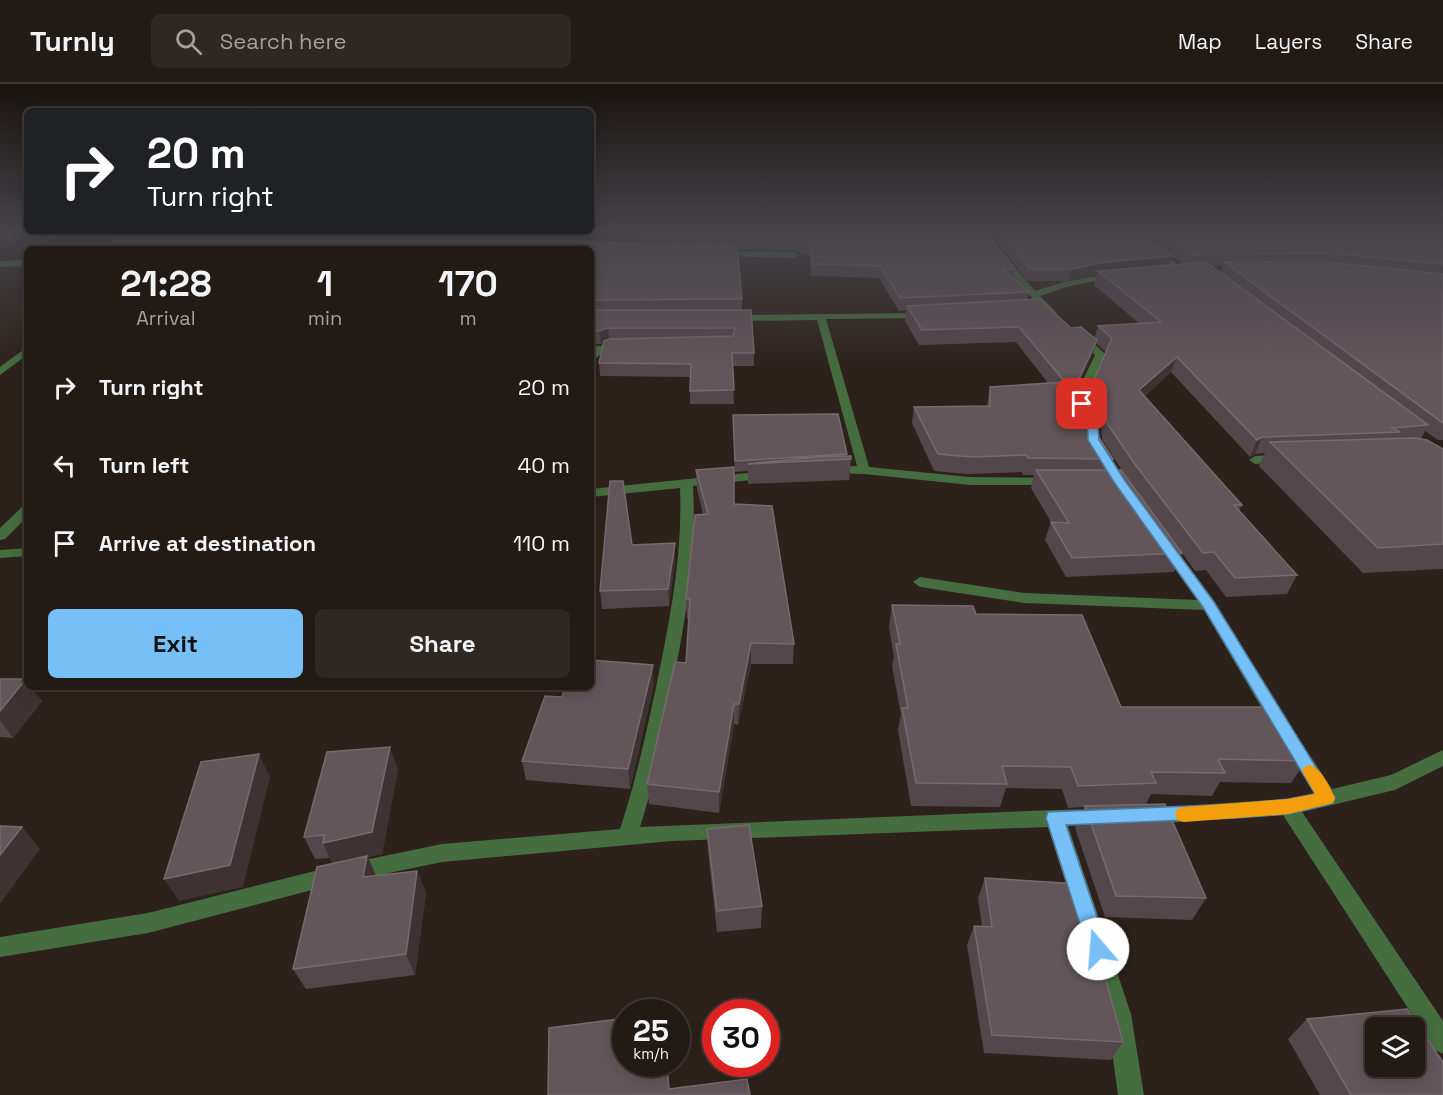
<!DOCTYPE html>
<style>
body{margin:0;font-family:"Space Grotesk",sans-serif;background:#2e2722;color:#f1f3f6;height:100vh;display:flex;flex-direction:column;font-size:22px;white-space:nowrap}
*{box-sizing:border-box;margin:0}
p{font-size:20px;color:#a2a1a0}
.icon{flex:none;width:33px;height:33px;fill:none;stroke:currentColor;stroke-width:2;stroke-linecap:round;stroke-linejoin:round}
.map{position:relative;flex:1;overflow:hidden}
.side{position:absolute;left:24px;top:162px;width:570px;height:444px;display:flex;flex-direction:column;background:#221a14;border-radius:9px;box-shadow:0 3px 15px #0003,0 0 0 2px #3f3834}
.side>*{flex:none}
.banner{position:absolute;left:24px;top:24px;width:570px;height:126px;border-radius:9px;box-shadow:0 3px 15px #0003,0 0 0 2px #3f3834;background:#202124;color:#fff;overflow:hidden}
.tools{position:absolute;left:1365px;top:933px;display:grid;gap:12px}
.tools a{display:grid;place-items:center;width:60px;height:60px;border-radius:9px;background:#221a14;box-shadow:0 3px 15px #0003,0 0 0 2px #3f3834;font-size:30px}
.speed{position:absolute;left:612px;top:915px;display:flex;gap:12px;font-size:30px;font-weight:700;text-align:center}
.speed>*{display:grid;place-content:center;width:78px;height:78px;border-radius:50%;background:#221a14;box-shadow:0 3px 15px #0003,0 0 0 2px #3f3834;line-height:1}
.speed small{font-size:15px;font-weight:400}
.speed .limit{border:9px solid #d22;background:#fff;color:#111}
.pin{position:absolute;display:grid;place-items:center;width:51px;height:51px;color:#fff;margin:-26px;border-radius:12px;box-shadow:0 3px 9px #0006}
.me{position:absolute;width:66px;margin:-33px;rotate:342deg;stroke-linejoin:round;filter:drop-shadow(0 0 4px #0008)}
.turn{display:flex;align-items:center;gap:21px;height:126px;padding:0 24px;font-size:27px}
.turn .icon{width:78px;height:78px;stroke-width:2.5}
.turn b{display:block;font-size:42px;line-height:51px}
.eta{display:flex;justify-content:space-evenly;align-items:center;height:102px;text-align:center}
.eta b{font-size:36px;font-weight:600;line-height:42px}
.cta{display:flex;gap:12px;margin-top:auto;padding:12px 24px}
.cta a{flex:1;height:69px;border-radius:9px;background:#76c0f7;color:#111;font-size:24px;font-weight:600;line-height:69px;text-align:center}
.cta a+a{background:#2e2722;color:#f1f3f6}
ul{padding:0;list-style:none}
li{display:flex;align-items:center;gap:18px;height:78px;padding:0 24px}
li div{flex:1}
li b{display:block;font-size:22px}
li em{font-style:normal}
header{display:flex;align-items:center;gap:36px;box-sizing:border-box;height:84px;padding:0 30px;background:#221a14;border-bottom:2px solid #3f3834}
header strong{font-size:28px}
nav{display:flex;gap:33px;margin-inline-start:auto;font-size:21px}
.search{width:420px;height:54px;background:#2e2722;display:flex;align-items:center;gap:15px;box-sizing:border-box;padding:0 21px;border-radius:9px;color:#a2a1a0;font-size:22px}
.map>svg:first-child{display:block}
</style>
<header>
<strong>Turnly</strong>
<div class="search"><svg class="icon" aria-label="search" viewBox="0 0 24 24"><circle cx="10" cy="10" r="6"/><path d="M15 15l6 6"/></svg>Search here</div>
<nav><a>Map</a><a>Layers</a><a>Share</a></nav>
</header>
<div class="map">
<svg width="1443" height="1011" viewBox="0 0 1443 1011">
<rect width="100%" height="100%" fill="#2d221b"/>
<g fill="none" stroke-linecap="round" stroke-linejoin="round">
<path fill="#456d3f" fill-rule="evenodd" d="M1120,146H1129L1187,187L1180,189Z
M59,147L60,151L36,165L27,167V163L47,152H0V148Z
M717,167L795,168L799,171L795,174L714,172L713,170Z
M999,172H1005L1035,207L1064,198L1115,189L1119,192L1066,203L1040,212L1057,229L1052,232L1018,201L998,174Z
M27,176V182L0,183V177Z
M927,229V233L924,234L826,235L869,383L970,393L1051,394L1056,395L1057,398L1056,401H970L864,390L826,389V383L857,382L817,236L732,237L727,234L732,231Z
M1076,250H1084L1105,270L1086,314L1098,333L1100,356L1129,403L1128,406H1118L1088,356L1086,333L1074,314L1095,271L1076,254Z
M621,259L626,262L625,264L604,267L591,279V269L597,262Z
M27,263V271L0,291V283Z
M1281,371L1287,375L1285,378L1255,380L1249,376L1255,372Z
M767,387L773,391L771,394L693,402C697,472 685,540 671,608C663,654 654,699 640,743L1055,726L1099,725L1106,727L1109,733L1106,739L1068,742L1131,930L1144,1011H1118L1107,930L1048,743L672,757L442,778L355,796L348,793L345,787L348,781L355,778L442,760L620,745C635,700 645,654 655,608C669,540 683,473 680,404L591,413V405Z
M27,422V433L5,455L0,456V444L22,423Z
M1167,459L1172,460L1214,517L1286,635L1289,640L1286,645L1280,647L1274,645L1204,526L1025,519L920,503L913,498L920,493L1025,509L1197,516L1160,463Z
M27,464V472L0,474V466Z
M1295,656L1301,658L1332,705L1391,691L1443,666V682L1395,706L1302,728L1443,937V970L1435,966L1283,731L1150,740L1143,738L1140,732L1143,726L1150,724L1288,715L1314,709L1286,663L1289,658Z
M331,783L338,786L341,792L338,798L331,801L148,849L0,873V853L148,829Z"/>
</g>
<path fill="#54474c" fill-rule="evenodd" d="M642,146H1443V356H1438L1425,347L1421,355L1443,365V485L1363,489L1259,382L1265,369L1255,370L1250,373L1171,288L1145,312L1242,421L1239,427L1297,491L1287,510L1226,513L1206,486L1195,487L1182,469L1174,488L1066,493L1045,456L1051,438L1031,404L1034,391H1023L1022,388L967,390L934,387L912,339L914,323L987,322L990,303L1048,299L1016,258L919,261L905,237L906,226L899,227L879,194L811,192L810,171L801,170L795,166L737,165L742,215V226L754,269V282H732L734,320H690V293L600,292L599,279L603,259L601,260H591V165H103L125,147H523L518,155H521L526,147H580L578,157L640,159V151ZM986,146L989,147L1027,197H1069L1097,191L1094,201L1140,240L1098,242L1094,255L1071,244L1027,216L1029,208L1013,194L1015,185ZM1172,172L1183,180L1169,181ZM1223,181L1220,188L1211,182ZM1096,259L1106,268L1093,298L1089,314L1100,332L1102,355L1128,396L1109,386L1113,375L1091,341L1078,302L1092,272Z
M733,331L847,370L846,372L851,375L849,396L748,400V387L735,388Z
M696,386L734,420L794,560L793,580H751L738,641L734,640L719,729L649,720L647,700L686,579L689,535H687L686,515L703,430L697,405Z
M632,461L675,476L669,522L602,525L600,507Z
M892,521L976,530L1121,623L1306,677L1291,699L1220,698L1212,712L1151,710L1146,720L1206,814L1192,836L1105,833L1075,744L1084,723L1068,724L1062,705L1006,704L1000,723L911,722L898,646L901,631L892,582L894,573L889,543Z
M0,595H26L27,597V603L42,617L13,654L0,653Z
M654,600L630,705L526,696L522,677L562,613Z
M398,685L382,770L368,773L376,792L417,787L426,809L415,891L306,905L293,885L333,779L330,774L315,775L304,753Z
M707,745L762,822L761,844L717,848L708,767Z
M985,794L1123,958L1111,976L984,969L967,861L974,842H982L978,814Z
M1307,935L1443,1011H1320L1288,955Z"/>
<path fill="#3e3232" d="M0,146H27L17,147L20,154L0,167Z
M515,147H523L513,165L510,156Z
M577,147H580L577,165L576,157Z
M1172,172L1168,183L1098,187L1097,191L1069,197L1072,185L1099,179Z
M608,244L609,257L601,260L599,247Z
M1097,256L1092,272L1072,315L1077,299Z
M1177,273L1171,288L1134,322L1139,306Z
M1262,353L1255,370L1250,373L1257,356Z
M675,459V476L669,522L668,505Z
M751,559V580L738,641L739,620Z
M653,581L654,600L630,705L628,685Z
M26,595L27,597V603H31L42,617L13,654L0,636V627Z
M734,620V640L719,729V708Z
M390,663L398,685L382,770L368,773L377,794L373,815L333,781L323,759Z
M259,670L270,693L243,803L179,817L164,795Z
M22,743L40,765L0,820V771Z
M417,787L426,809L415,891L406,870Z"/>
<path fill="#63565a" stroke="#766a6d" stroke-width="1.5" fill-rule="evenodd" d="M0,146H14L0,154Z
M642,146H985L1015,185H1003L1029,208L900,214L880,182L812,180L810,159H802L796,154L640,151Z
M999,146H1135L1172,172L1099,179L1072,185H1030Z
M1152,146H1443V180L1327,169L1190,170Z
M125,147H190L191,152L393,156L396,154L390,150L352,147H515L510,156L521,155L526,147H577L576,157L737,163L742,215L591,216V165H163L164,163L103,165Z
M1206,178L1428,341L1392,344L1400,348L1262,353L1257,356L1177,273L1139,306L1242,421H1234L1297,491L1235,494L1214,468L1203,469L1134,379L1107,339L1105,316L1093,298L1112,254L1098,242L1161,238L1098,187Z
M1224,178H1327L1443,190V339Z
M1039,215L1071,244L1081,243L1097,256L1077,299L1089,318L1091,341L1113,375L1028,374L1026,371L971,373L938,370L914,323L990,322V303L1065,298L1019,243L922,246L907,222Z
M591,226H751L754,269H732L734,306L690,307L691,280L599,279L604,257L610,255L733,252L735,244H608L599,247H591Z
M838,330L847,370L735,377L733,331Z
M1415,354L1427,356L1443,365V460L1378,464L1270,358Z
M851,372V375L748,380L816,373Z
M734,383V420L772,422L794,560L751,559L739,620H734L719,708L647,700L675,578L686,579L690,515H686L695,431L708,430L696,386Z
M1036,386H1121L1182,469L1072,474L1051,438L1069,439Z
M610,397H623L632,461L675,459L668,505L600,507Z
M892,521L973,522L976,530L1082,531L1121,623H1273L1306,677L1218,675L1225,689L1151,688L1156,699L1078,702L1071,683L1002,682L1007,700L916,699L902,624H908L896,560H900Z
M591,576L653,581L628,685L522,677L545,612L562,613L565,603H591Z
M0,595H26L0,627Z
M390,663L372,748L323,759L324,751L304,753L327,668Z
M259,670L230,781L164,795L201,678Z
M1165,720L1206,814L1116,812L1085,722Z
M749,741L762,822L717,827L707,745Z
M0,742L22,743L0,771Z
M367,772L363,793L417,787L406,870L293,885L317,783Z
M985,794L1079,800L1123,958L992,951L974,842L992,843Z
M1407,925L1443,978V1011H1351L1307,935ZM1376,944H1414V982H1376Z
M626,934V980H667L669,1005L747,995L750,1011H548L549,944Z"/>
<linearGradient id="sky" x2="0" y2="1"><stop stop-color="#19130f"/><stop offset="0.51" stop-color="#46444a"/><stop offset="1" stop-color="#46444a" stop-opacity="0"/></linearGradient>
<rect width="1443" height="287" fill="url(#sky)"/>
<path fill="#76c0f7" stroke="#4d7da1" stroke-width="1.5" d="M1079,318H1086L1097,333L1099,356L1125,397L1214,518L1335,714L1333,719L1327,721L1288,730L1236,734L1066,741L1108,865L1105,872L1098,874L1091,872L1088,865L1046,734L1048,728L1236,720L1288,715L1315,710L1203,523L1114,398L1088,356L1087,333L1077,320Z"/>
<path fill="#f59e0b" d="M1310,681C1321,684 1330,703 1335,714L1333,719L1288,730L1184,738L1177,736L1175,730L1177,725L1184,723L1288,715L1315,710L1302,687L1304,683Z"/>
</svg>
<div class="tools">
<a><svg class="icon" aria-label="layers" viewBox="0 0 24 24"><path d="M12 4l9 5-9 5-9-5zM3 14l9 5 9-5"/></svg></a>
</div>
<div class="speed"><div>25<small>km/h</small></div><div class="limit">30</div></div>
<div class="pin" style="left:1082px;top:320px;background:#d93025"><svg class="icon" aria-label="arrive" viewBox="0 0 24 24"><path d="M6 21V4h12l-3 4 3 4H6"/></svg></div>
<svg class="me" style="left:1098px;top:865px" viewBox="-20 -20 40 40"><circle r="19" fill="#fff"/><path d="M0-13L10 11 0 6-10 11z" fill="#76c0f7"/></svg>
<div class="banner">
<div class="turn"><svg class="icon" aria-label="right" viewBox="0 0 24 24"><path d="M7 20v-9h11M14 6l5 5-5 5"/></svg><div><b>20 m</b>Turn right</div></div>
</div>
<section class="side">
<div class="eta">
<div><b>21:28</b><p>Arrival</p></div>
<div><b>1</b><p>min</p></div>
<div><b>170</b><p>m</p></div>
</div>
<ul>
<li><svg class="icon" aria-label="right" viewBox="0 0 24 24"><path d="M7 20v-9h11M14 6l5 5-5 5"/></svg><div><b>Turn right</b></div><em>20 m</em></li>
<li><svg class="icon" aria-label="left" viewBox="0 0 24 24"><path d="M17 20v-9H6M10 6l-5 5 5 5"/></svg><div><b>Turn left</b></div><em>40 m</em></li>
<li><svg class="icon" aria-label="arrive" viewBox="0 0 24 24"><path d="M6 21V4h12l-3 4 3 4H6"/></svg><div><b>Arrive at destination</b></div><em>110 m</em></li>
</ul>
<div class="cta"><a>Exit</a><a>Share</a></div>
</section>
</div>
